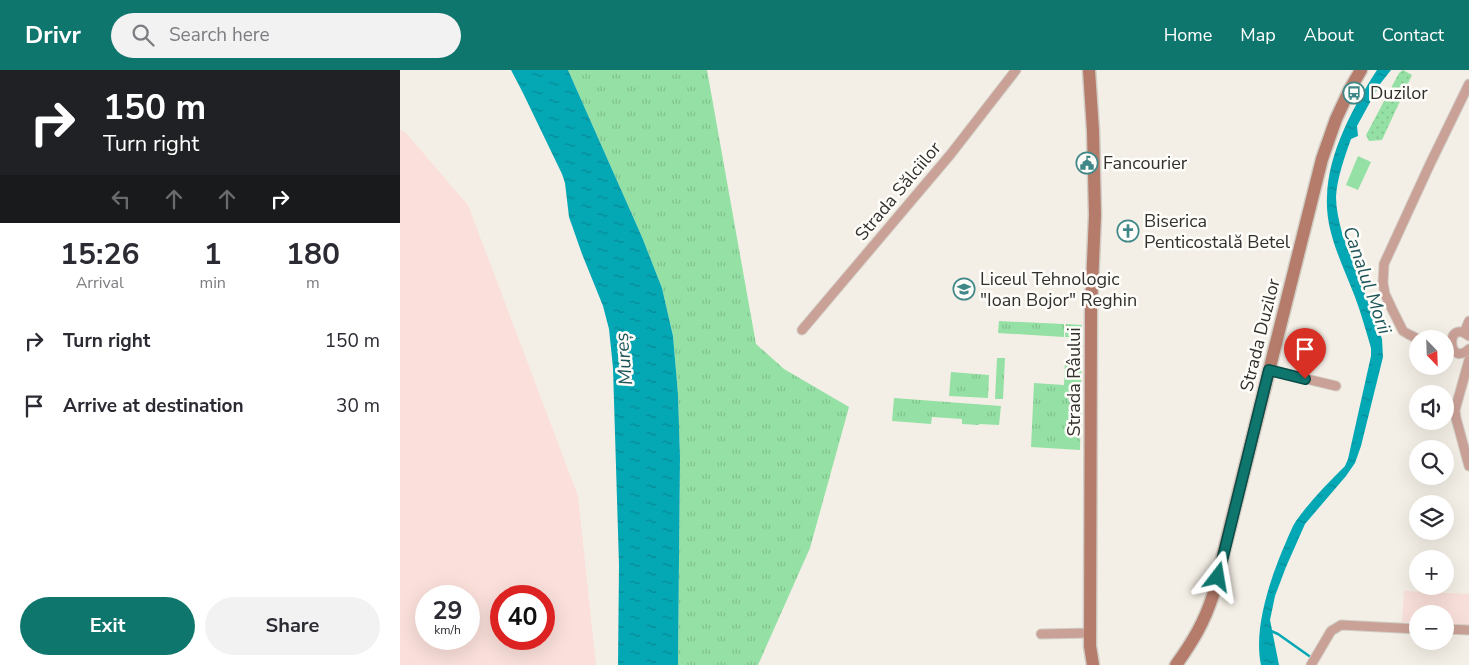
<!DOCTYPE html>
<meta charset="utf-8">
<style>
body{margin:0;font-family:"Nunito Sans",sans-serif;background:#f2f2f3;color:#2b2b33;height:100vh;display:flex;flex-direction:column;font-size:19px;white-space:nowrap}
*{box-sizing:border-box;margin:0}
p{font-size:16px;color:#7c7c81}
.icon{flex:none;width:28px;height:28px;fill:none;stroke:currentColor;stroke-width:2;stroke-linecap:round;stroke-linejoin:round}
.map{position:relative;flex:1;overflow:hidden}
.drawer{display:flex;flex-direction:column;background:#fff;width:400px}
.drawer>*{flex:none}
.banner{background:#202124;color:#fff;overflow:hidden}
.needle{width:32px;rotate:157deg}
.tools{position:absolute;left:1009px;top:260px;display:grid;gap:10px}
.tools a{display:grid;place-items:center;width:45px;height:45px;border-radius:50%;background:#fff;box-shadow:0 5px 20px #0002;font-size:25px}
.speed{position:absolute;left:15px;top:515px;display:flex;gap:10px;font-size:25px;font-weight:700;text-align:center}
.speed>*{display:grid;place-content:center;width:65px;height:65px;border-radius:50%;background:#fff;box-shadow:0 5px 20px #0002;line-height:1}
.speed small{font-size:12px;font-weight:400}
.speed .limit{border:8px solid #d22;background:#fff;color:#111}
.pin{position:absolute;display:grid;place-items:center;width:42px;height:42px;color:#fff;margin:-51px -21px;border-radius:50% 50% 50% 0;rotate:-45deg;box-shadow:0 0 5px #0007}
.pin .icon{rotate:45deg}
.me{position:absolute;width:55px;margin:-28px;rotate:14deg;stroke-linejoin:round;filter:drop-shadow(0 0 4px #0008)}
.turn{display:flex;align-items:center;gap:18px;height:105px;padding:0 20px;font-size:22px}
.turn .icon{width:65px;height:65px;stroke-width:2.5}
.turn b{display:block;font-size:35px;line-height:42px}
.lanes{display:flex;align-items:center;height:48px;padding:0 20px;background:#0003;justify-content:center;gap:25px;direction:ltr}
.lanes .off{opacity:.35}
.eta{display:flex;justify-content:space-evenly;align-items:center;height:85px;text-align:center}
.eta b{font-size:30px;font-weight:700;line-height:35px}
.action{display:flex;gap:10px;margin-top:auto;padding:10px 20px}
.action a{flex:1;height:58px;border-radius:30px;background:#0f766e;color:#fff;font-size:20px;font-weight:700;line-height:58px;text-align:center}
.action a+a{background:#f2f2f3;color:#2b2b33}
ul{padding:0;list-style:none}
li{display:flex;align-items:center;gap:15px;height:65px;padding:0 20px}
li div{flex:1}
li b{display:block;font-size:19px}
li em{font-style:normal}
header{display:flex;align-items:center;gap:30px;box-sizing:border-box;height:70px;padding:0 25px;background:#0f766e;color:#fff}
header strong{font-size:24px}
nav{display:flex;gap:28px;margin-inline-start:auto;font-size:18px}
.search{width:350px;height:45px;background:#f2f2f3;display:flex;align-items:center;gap:12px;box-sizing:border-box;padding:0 18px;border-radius:28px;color:#7c7c81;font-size:19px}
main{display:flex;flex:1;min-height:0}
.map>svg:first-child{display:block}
</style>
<header>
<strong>Drivr</strong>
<div class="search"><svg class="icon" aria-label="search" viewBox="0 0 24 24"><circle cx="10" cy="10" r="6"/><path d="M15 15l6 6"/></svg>Search here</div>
<nav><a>Home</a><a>Map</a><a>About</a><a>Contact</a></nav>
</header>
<main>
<section class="drawer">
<div class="banner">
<div class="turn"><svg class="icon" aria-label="right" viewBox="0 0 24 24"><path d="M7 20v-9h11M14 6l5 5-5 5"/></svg><div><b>150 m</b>Turn right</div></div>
<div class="lanes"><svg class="icon off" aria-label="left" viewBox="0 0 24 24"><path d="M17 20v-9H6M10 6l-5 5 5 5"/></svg><svg class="icon off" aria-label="ahead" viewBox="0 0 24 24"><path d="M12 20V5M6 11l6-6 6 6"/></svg><svg class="icon off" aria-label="ahead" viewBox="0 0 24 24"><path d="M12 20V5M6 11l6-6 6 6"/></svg><svg class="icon" aria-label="right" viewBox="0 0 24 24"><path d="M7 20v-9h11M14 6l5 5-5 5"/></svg></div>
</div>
<div class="eta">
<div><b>15:26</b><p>Arrival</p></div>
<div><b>1</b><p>min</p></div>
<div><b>180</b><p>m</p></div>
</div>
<ul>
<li><svg class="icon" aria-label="right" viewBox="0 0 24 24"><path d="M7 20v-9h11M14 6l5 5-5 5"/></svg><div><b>Turn right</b></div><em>150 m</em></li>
<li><svg class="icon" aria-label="arrive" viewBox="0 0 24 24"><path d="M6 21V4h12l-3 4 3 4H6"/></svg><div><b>Arrive at destination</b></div><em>30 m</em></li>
</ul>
<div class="action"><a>Exit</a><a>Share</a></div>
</section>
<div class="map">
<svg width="1069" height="595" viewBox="0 0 1069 595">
<defs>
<pattern id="grass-tufts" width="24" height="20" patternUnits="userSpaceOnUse" patternTransform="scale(1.25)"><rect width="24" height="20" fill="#95e0a4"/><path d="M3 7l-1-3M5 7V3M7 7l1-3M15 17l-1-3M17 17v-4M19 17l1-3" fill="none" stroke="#81c18e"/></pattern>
<pattern id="park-dots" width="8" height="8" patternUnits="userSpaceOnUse" patternTransform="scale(1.25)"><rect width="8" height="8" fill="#95e0a4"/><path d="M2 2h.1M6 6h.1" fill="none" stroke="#81c18e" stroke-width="1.8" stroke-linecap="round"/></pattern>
<pattern id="water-ripples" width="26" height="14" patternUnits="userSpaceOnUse" patternTransform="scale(1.25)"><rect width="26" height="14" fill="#04a8b5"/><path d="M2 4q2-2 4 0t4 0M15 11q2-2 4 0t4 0" fill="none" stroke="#068994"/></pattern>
</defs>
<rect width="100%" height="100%" fill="#f4efe6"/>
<path fill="#f9dfd9" d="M1004,521L1069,524V555L1045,554V544H1018L1017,553L1002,552Z"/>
<path fill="#fadfda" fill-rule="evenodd" d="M0,60L5,62L68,135L178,426L196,595H0ZM26,526H69V569H26ZM144,526V569H101V526Z"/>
<path fill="url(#grass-tufts)" d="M168,0H307L356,274L384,299L449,337L410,478L358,595H278L280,387L278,324L273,266L262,218L242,167Z
M599,251L664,254V267L598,263Z
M666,254L682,255L681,267H665Z
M672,269L682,270L680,380L631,377L634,313L664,315L665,290H671Z
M597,288H605L603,329H595Z
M551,302L589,305L588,328L549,326Z
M494,328L601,336L599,355L579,354V355L562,354V349L532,347L531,354L492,351Z"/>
<path fill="url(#park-dots)" d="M1003,0L1012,5L982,70L969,71L966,65L999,3Z"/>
<path fill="#95e0a4" d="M958,86L971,92L958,120L946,115Z"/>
<path fill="url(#water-ripples)" d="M111,0H168L242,167L262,218L273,266L278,324L280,387L278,595H218L219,495L213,298L209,259L203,236L182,184L169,147L165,113L162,104L123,23Z
M977,0H991L980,14L957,56L958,66L951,69C945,86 937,108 936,127C936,139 939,151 942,163L982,269L983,287L961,376L955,393L946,406L905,454L886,497L875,526L870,550L879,595H861C853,558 871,506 886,472C889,465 892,457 896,451C910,431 928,413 945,396L948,389L971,286V278C966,261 961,243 955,227C943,195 925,162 927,127C928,83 953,37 977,0Z"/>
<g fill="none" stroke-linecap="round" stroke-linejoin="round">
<path stroke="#04a8b5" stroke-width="2.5" d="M871,561L878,564L912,588"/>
<g stroke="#d1cdc5" stroke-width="11">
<path id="street" d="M402,260L550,85L616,0
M1064,263L1069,251
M1069,266C1045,247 1047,299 1069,279
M1018,269L1008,264L1003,261L992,239L985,224L983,213L984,194L1030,94L1069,14
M1069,290L1055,340L1056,348L1069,396
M869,300L936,316
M1045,559L1069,560
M641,564L691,563
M911,595L931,561L941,555L1018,559"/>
</g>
<g stroke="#d1cdc5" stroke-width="15">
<path id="secondary" d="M689,0L693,61L695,145L691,239L690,576L693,595
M776,595C793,571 804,553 813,525L922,89L936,49L950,19L961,0"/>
</g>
<use href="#street" stroke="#caa197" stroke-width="9"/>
<use href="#secondary" stroke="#b57b6b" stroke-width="12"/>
</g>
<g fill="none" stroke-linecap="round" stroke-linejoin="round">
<g stroke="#0a4d48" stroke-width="12">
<path id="route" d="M818,507L869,300L905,309"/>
</g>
<use href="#route" stroke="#0f766e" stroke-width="9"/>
</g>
<defs>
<g id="bus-ring" transform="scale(1.125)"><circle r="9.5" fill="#fffdf9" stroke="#408888" stroke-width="1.5"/><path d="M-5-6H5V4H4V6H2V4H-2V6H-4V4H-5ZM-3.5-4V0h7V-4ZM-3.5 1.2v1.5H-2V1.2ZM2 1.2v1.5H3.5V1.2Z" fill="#408888"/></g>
<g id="civic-ring" transform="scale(1.125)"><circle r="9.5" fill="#fffdf9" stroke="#408888" stroke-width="1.5"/><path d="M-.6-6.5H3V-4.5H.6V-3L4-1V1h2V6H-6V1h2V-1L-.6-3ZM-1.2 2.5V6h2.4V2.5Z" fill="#408888"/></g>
<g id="church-ring" transform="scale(1.125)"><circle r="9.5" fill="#fffdf9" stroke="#408888" stroke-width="1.5"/><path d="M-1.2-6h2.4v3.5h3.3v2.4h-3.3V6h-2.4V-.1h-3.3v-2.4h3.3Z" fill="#408888"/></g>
<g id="school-ring" transform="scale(1.125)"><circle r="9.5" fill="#fffdf9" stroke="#408888" stroke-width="1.5"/><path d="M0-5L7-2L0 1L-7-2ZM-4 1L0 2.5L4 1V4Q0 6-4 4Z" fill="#408888"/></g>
</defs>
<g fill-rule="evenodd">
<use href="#bus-ring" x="954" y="23"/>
<use href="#civic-ring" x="687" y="93"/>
<use href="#church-ring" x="728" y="161"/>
<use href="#school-ring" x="564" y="219"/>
</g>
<g text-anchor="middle" stroke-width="5" stroke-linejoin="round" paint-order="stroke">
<g font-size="18" fill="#33312e" stroke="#fffdf9" text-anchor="start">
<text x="970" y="29">Duzilor</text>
<text x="703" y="99">Fancourier</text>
<text x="744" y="157">Biserica<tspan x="744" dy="21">Penticostală Betel</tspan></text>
<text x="580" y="215">Liceul Tehnologic<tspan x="580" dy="21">"Ioan Bojor" Reghin</tspan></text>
</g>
<g font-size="18" fill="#33312e" stroke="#fffdf9">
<text transform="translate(498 121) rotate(-50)" y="6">Strada Sălciilor</text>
<text transform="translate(860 265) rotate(-76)" y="6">Strada Duzilor</text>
<text transform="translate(674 312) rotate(-90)" y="6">Strada Râului</text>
</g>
<g font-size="19" font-style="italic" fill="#1e555a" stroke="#fffdf9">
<text transform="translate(968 210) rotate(71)" y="7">Canalul Morii</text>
<text transform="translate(223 289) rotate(-95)" y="7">Mureș</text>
</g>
</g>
</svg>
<div class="tools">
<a><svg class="needle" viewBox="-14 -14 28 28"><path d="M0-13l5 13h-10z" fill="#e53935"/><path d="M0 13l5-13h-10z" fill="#7c7c81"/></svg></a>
<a><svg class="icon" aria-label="sound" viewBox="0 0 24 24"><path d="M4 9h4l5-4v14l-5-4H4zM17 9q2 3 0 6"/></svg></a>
<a><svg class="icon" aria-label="search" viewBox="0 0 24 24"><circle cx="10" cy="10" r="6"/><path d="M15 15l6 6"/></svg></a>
<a><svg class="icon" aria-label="layers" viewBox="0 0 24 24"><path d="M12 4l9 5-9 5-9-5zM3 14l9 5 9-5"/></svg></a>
<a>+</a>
<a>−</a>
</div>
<div class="speed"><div>29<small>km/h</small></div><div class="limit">40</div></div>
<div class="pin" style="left:905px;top:309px;background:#d93025"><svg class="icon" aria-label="arrive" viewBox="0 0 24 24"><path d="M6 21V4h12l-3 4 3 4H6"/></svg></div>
<svg class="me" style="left:818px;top:507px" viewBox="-20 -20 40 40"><path d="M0-17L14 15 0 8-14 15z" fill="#0f766e" stroke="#fff" stroke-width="4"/></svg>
</div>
</main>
